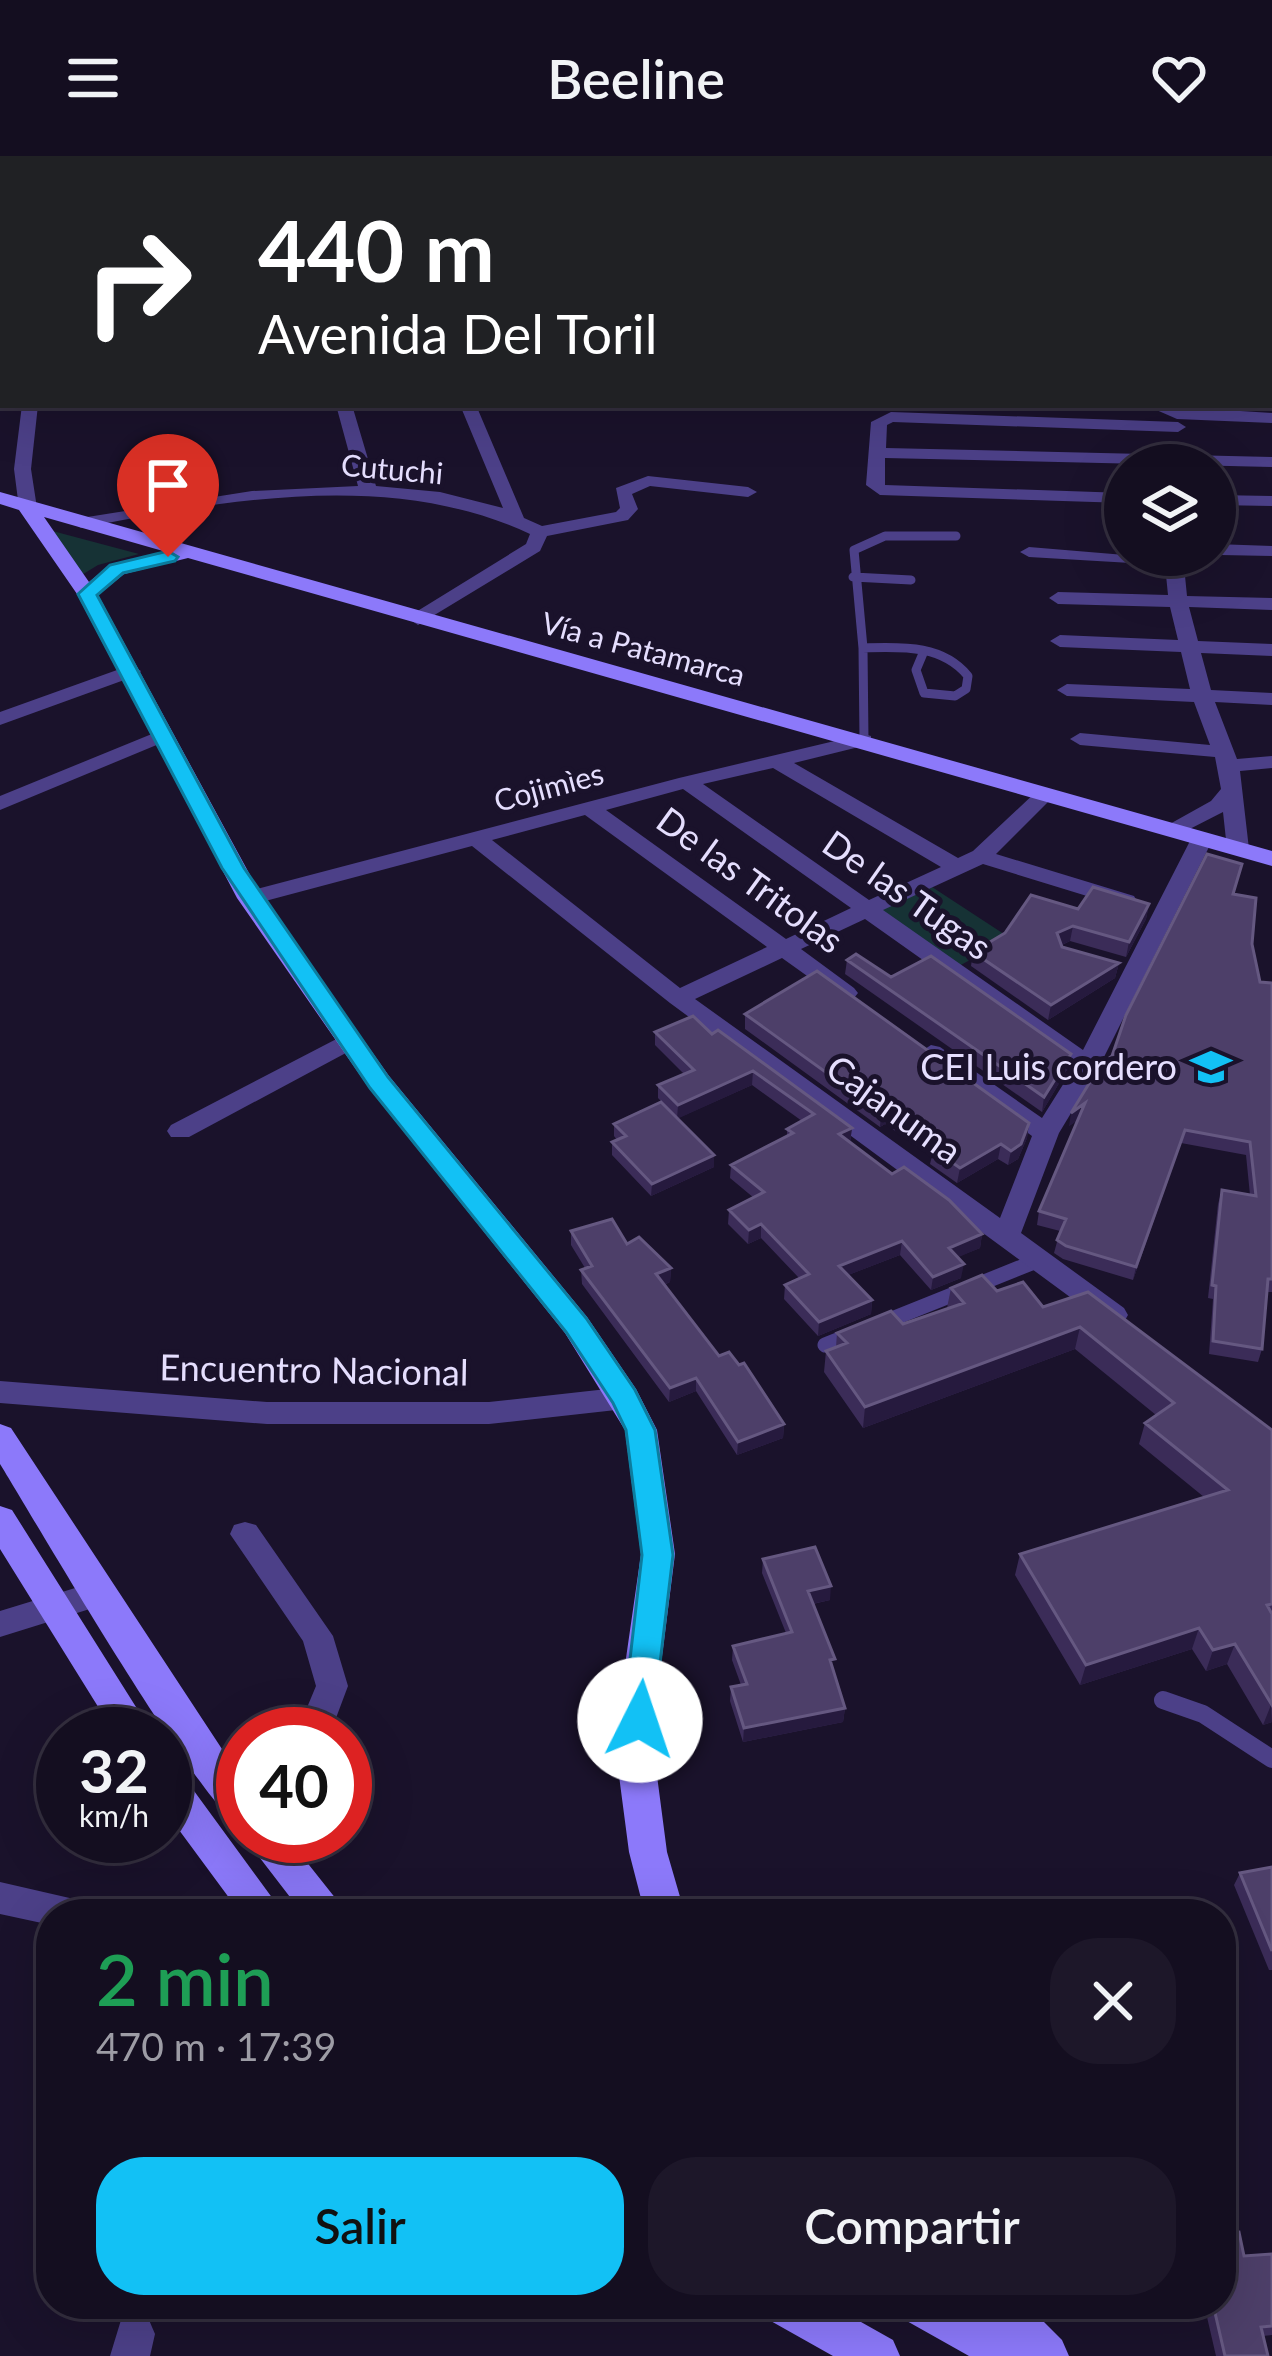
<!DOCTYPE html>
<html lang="es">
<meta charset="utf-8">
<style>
body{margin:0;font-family:Lato,sans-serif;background:#1d1729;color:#f1f3f6;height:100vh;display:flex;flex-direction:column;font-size:45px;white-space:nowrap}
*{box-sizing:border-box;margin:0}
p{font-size:39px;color:#9d9ca5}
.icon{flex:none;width:66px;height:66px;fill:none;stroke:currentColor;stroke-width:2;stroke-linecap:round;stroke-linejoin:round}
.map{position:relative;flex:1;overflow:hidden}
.details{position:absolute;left:36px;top:1743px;width:1200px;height:420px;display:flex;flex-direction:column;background:#140e20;border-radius:48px;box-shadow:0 12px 48px #0002,0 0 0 3px #332e3e}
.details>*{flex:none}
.banner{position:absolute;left:0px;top:0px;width:1272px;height:252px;box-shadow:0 12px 48px #0002,0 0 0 3px #332e3e;background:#202124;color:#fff;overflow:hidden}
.tools{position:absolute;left:1104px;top:288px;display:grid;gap:24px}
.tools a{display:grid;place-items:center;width:132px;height:132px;border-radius:50%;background:#140e20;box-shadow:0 12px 48px #0002,0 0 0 3px #332e3e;font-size:60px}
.speed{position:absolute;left:36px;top:1551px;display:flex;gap:24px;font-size:60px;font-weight:700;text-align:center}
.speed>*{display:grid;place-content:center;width:156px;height:156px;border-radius:50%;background:#140e20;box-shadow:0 12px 48px #0002,0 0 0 3px #332e3e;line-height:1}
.speed small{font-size:30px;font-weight:400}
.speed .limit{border:18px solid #d22;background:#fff;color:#111}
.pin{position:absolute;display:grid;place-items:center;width:102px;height:102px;color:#fff;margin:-123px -51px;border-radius:50% 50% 50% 0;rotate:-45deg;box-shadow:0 0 12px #0007}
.pin .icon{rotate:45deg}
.me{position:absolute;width:132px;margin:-66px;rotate:4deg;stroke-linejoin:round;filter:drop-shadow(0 0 9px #0008)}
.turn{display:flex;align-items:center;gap:42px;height:252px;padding:0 60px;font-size:54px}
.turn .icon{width:156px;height:156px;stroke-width:2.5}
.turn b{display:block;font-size:84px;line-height:102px}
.round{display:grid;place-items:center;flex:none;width:126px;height:126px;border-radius:48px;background:#1d1729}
.head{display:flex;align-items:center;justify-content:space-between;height:204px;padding:0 60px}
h1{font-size:72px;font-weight:600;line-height:90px;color:#1e9e55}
.button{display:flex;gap:24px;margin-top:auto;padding:24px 60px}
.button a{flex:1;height:138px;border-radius:48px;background:#12c1f5;color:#111;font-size:48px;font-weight:600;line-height:138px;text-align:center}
.button a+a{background:#1d1729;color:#f1f3f6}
header{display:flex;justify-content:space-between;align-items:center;height:156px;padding:0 60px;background:#140e20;font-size:54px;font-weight:600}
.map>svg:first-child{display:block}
</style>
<header><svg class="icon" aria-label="menu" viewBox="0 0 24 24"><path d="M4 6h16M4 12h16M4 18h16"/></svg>Beeline<svg class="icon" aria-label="heart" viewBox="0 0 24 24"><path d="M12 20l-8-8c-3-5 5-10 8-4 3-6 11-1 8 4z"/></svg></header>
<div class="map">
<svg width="1272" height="2200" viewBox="0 0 1272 2200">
<rect width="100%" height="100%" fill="#1a122b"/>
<path fill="#163235" d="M45,373L139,398L98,409L80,420Z
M929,729L1010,782L959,810L878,756Z"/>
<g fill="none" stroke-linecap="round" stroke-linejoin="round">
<path fill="#0e1c49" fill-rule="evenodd" d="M1233,0H1272V10L1269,3Z"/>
<path stroke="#4c4088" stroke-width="8" d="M924,3L928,0"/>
<path stroke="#4c4088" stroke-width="9" d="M853,421L911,424
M863,492C901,491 942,488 968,520L966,533L955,540L924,537L916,514L924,495
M864,584L863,492L854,394L885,380H956"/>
<path stroke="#4c4088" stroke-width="15" d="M882,1167L1039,1104
M825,1189L850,1179"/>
<path stroke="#4c4088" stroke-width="18" d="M1163,1544L1203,1558L1272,1603"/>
<path fill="#4c4088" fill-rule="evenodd" d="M608,0H630L633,3H611Z
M1046,0H1070L1073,3H1049Z
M0,131H3V139H0Z
M1269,218H1272V228H1269Z
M22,249H38L31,313L37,352L28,357L19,352L14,313Z
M336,249H352L376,330L440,336L503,352L460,249H476L524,362L542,370L616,356L620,352L616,332L648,320L748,331L757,336L748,341L650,330L632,338L638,353L628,364L547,380L540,395L418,469L409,463L411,459L526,388L530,378C391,313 226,344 81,372L72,367L81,362L252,335L358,330Z
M1145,249L1272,257V267L1177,263Z
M891,256L1178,266L1186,271L1178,276L893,266L887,269L886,292L1272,301V311L885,302V329L1125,337V347L880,339L866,329L871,266Z
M1215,339L1272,340V350L1215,349Z
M1215,388L1272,390V400L1220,399L1205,409L1184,410L1187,440L1272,442V454L1189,451L1198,485L1272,488V500L1201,497L1211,534L1272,537V549L1215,546L1237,603L1272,600V612L1240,615L1249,693L1238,700L1227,693L1223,656L1178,679L1170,680L1159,674L1211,645L1221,633L1215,601L1080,589L1070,583L1080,577L1210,589L1194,546L1067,540L1057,534L1067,528L1190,533L1181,496L1060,491L1050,485L1060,479L1178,484L1170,451L1058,448L1049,442L1058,436L1168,439L1165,409L1029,401L1020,396L1029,391L1125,399H1215Z
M131,509L141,515L138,519L0,569V556Z
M164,573L174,579L171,583L0,654V640Z
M864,578L871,580V588L794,607L958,702L973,695L1038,634H1052V642L996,698L1134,740L1137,745L1126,752L983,708L883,754L1083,894L1191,683L1202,676L1213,683L1100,909L1059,977L1021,1077L1124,1152L1128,1159L1124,1166H1104L670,847L472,690L250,749L239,742L242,737L679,622ZM773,612L941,711L869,744L703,628ZM683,633L851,752L786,783L606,654ZM585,659L767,791L680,832L492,684ZM865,763L1074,911L1042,962L940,891L931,889L919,897L1032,980L1000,1062L695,843L782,802L838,842H854L858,837L854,832L801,793Z
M348,877L357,879L360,885L357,891L189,981H171L167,975L171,969Z
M0,1225L267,1246H489L625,1231L635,1234L639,1242L635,1250L625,1253L489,1268H267L0,1247Z
M245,1366L256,1369L333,1480L348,1530L330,1578H296L316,1530L303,1485L230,1378L234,1369Z
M98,1425L109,1429L114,1438L109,1447L0,1481V1455Z
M0,1726L87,1746L93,1758H51V1769L0,1758Z
M135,2158L149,2164L155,2178L150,2200H110L121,2164Z"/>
<path fill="#8c79fa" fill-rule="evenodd" d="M0,336L1272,695V710L188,402L124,418L98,439L262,741L389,920L587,1161L636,1233L657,1274L675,1398L660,1516L656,1612L667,1696L685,1758H645L629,1696L618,1612L624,1516L641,1398L625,1274L565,1177L369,932L237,742L77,438L19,354L0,348ZM44,361L170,397L110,409L89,426Z
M0,1268L11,1272L243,1625V1672C205,1658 34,1363 0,1308Z
M0,1350L12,1354L153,1578H115L0,1393Z
M165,1608L178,1613L284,1758H241L165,1655Z
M243,1680H286L348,1758H303Z
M763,2148H829L893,2184L900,2200H833L769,2164Z
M899,2148H965L974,2153L972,2148H1026L1062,2184L1069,2200H969L905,2164Z"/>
</g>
<path fill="#3b2c58" d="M0,0H253L252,3H3V18H0Z
M1234,738L1252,788L1260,826L1272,827V1136H1267L1262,1193L1258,1206L1209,1198L1213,1143L1208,1142L1218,1048L1222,1034L1250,1039L1246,999L1181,987L1133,1124L1063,1103L1054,1097L1060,1075L1037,1069L1039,1055L1079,963L1069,970Z
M1149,748L1146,763L1126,801L1070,785L1062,789V791L1119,807L1115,822L1048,864L971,810L973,796L1078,753Z
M847,804L1068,912L1042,956L845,818Z
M745,858L1029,967L1027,982L1018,1003L1008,1009L998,1003L957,1027L930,1008L932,1000L885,968L880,971L745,873Z
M655,876L712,878L852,972L850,986L892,1018L982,1078L980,1092L957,1101L961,1122L931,1134L900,1099L848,1119L872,1144L871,1158L818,1180L784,1143L785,1129L799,1122L761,1082L748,1088L728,1068L729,1054L754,1042L730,1022L731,1009L787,981V973L802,965L752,929L678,962L714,1011L651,1040L612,999V986L617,984L614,980V968L664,948L658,942V929L684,918L655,889Z
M571,1075L627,1088L671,1112L670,1126L664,1129L719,1200L784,1268L783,1282L737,1299L696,1235L669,1246L582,1128L581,1114L585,1112L571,1089Z
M951,1132L997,1135L1043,1151L1272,1274V1566L1263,1569L1227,1508L1206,1515L1192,1493L1080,1529L1015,1419L1020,1398L1204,1341L1139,1288L1145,1267L1156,1259L1075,1193L863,1272L824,1216L826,1195L836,1191L837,1177L903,1168L947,1152Z
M763,1403L830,1444L813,1448L845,1552L843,1566L743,1586L730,1545L731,1531L741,1529L732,1504L733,1490L786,1477L762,1417Z
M1272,1711V1814H1269L1234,1729L1240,1717Z
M1272,2098V2179L1263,2180L1268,2200H1216L1204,2148H1221L1244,2100Z"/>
<path fill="#261a3e" d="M1149,748L1146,763L1126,801L1129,786Z
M1073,770L1070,785L1055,792L1057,777Z
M1119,807L1115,822L1048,864L1051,849Z
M1071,898L1068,912L1042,956L1044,941Z
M753,915L752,929L677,963L678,949Z
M1085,947L1083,961L1069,970L1071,957Z
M887,953L885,968L880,971L881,956Z
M1029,967L1027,982L1018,1003L1008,1009L1011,995Z
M852,972L850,986L839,978Z
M1185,974L1181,987L1133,1124L1136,1111Z
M1001,988L998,1003L957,1027L960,1012Z
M714,999V1011L651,1040L652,1028Z
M761,1068V1082L748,1088L749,1074Z
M982,1078L980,1092L947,1106L949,1092Z
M902,1085L900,1099L838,1123L839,1110Z
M964,1108L961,1122L931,1134L933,1121Z
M671,1112L670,1126L656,1132V1118Z
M872,1144L871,1158L818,1180L819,1166Z
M1080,1171L1075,1193L863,1272L865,1251Z
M696,1222V1235L669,1246L670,1232Z
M784,1268L783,1282L737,1299L738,1286Z
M831,1430L830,1444L807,1449L808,1435Z
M1199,1472L1192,1493L1080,1529L1086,1509Z
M1235,1488L1227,1508L1206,1515L1213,1494Z
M1271,1549L1272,1566L1263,1569Z
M845,1552L843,1566L743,1586L744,1572Z"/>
<path fill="#4d3f69" stroke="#655881" stroke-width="3" d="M0,0H186L182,3L158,1L154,3H3V5H0Z
M0,20H3V49L0,51Z
M1207,698L1242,708L1233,738L1256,742L1252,788L1260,826L1272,827V1123H1268L1262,1193L1213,1185L1216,1130L1212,1129L1222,1034L1256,1040L1250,986L1185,974L1136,1111L1066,1090L1057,1084L1066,1063L1039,1055L1085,947L1071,957L1101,908L1112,900L1126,859Z
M1093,731L1149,748L1129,786L1073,770L1057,777L1062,791L1119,807L1051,849L973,796L1005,777L1031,739L1078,753Z
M856,798L891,821L931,800L1071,898L1044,941L847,804Z
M817,815L1029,967L1021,988L1011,995L1001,988L960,1012L933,993L939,989L887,953L881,956L745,858Z
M693,860L712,878L718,874L852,972L839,978L892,1018L904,1011L949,1044L982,1078L949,1092L964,1108L933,1121L902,1085L839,1110L872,1144L819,1166L785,1129L809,1118L761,1068L749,1074L729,1054L764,1036L731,1009L793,977L787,973L814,958L753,915L678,949L658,929L694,914L655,876Z
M661,946L714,999L652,1028L612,986L626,980L614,968Z
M612,1063L627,1088L639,1081L671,1112L656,1118L719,1200L729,1196L739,1209L744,1207L784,1268L738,1286L696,1222L670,1232L581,1114L592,1110L571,1075Z
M982,1119L997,1135L1023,1126L1043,1151L1088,1136L1272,1274V1448L1267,1449L1272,1458V1549L1235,1488L1213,1494L1199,1472L1086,1509L1020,1398L1228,1334L1145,1267L1174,1247L1080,1171L865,1251L826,1195L847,1187L837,1177L891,1155L903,1168L964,1147L951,1132Z
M815,1391L831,1430L808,1435L835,1503L830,1504L845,1552L744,1572L731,1531L747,1528L733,1490L792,1476L763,1403Z
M1272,1711V1795L1240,1717Z
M1239,2076L1244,2100L1272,2098V2170L1261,2171L1268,2200H1225L1213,2148H1221V2077Z"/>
<path fill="#12c1f5" stroke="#0c7d9f" stroke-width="3" d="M168,395L178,401L175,405L123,417L97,439L244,712L388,921L586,1162L635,1234L655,1274L673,1399L652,1574L640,1578L628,1574L623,1564L642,1399L626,1274L613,1247L566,1176L370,932L222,712L78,438L110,409Z"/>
<defs>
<g id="school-bare" transform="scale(3.24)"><path d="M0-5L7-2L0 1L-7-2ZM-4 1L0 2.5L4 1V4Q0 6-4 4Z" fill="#12c1f5" stroke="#1a122b" stroke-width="2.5" paint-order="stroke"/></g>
</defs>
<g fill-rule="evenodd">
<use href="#school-bare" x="1211" y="911"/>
</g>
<g text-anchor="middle" stroke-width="10" stroke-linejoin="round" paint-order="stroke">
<g font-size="30" fill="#e5defe" stroke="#1a122b">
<text transform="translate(392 314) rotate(5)" y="10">Cutuchi</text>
<text transform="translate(643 494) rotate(15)" y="10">Vía a Patamarca</text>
<text transform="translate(549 632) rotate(-15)" y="10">Cojimìes</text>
</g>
<g font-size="36" fill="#e5defe" stroke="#1a122b">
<text transform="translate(750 724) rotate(36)" y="13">De las Tritolas</text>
<text transform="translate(907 739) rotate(35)" y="13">De las Tugas</text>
<text transform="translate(894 953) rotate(36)" y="13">Cajanuma</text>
<text transform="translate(314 1214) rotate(1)" y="13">Encuentro Nacional</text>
</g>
<g font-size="36" fill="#e5defe" stroke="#1a122b" text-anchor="end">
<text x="1177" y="924">CEI Luis cordero</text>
</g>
</g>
</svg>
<div class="tools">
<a><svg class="icon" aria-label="layers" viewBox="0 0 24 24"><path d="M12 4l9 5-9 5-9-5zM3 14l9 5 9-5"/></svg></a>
</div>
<div class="speed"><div>32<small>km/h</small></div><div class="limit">40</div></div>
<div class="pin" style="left:168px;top:401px;background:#d93025"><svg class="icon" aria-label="arrive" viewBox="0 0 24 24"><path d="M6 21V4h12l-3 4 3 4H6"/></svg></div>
<svg class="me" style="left:640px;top:1564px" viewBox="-20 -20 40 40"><circle r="19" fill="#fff"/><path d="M0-13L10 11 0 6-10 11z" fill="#12c1f5"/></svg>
<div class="banner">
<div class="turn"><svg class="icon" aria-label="right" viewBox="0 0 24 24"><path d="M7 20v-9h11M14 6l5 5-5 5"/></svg><div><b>440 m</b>Avenida Del Toril</div></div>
</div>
<section class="details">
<div class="head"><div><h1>2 min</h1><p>470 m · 17:39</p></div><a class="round"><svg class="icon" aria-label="close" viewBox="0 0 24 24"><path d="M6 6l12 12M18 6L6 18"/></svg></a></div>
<div class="button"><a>Salir</a><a>Compartir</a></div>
</section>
</div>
